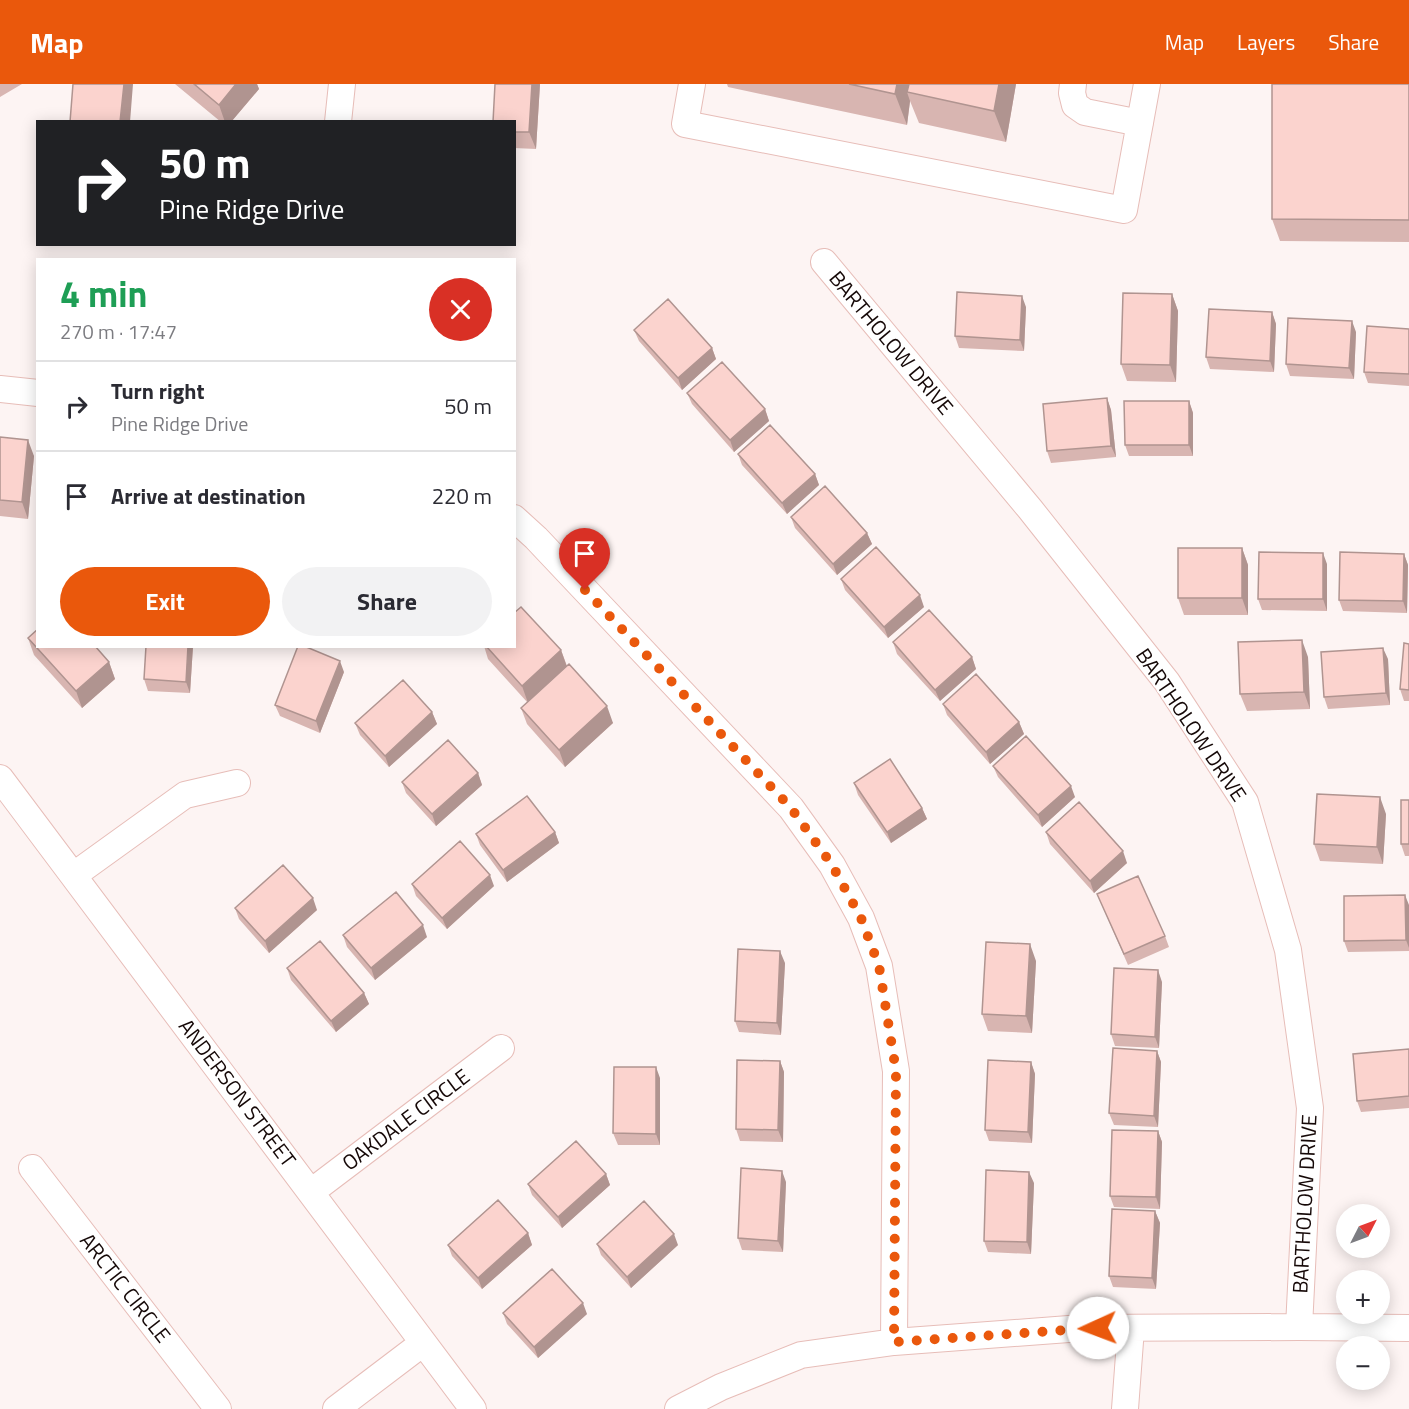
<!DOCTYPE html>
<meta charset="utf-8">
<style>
body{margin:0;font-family:"Titillium Web",sans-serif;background:#f2f2f3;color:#2b2b33;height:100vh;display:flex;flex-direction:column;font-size:22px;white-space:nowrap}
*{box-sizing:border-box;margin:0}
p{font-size:20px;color:#7c7c81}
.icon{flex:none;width:33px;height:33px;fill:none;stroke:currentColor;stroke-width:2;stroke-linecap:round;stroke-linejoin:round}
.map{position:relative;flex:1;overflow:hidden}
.side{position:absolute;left:36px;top:174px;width:480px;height:390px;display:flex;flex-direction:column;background:#fff;border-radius:0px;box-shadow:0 3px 15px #0003}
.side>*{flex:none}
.top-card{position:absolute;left:36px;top:36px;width:480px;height:126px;border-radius:0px;box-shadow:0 3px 15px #0003;background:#202124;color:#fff;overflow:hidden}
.needle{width:39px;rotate:48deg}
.fabs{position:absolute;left:1336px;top:1120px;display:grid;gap:12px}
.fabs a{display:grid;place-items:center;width:54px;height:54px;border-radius:50%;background:#fff;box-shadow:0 3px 15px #0003;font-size:30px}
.pin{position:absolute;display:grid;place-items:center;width:51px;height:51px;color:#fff;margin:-62px -26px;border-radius:50% 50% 50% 0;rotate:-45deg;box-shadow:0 0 6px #0007}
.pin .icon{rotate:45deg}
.me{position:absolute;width:66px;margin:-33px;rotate:268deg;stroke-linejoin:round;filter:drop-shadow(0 0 4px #0008)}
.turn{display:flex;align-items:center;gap:21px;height:126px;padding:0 24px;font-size:27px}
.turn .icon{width:78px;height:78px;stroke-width:2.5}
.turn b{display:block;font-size:42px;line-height:51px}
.round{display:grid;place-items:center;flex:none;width:63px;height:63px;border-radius:32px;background:#f2f2f3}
.head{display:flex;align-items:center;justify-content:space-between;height:102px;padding:0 24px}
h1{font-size:36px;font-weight:700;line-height:45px;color:#1e9e55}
.cta{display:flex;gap:12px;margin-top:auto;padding:12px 24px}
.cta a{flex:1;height:69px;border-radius:36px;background:#ea580c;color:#fff;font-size:24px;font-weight:700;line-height:69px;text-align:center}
.cta a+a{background:#f2f2f3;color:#2b2b33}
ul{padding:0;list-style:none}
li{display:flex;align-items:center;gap:18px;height:90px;padding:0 24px;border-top:2px solid #e1e1e2}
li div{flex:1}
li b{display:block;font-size:22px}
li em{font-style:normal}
header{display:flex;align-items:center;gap:36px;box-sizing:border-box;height:84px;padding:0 30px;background:#ea580c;color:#fff}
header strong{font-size:28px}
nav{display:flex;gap:33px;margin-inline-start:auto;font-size:21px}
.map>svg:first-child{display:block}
</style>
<header>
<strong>Map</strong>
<nav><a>Map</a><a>Layers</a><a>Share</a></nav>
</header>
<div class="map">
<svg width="1409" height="1325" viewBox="0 0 1409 1325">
<rect width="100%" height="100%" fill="#fdf4f3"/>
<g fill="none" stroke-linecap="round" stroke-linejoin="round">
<g stroke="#e7bdb8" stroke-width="28">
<path id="minor" d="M692,0L685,40L1124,126L1147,0
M1073,0L1072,9L1075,21L1085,28L1140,39
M338,38L342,0
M824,178L1030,425L1167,598L1245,718L1288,866L1310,1024L1299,1243
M0,305L38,309
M514,434L536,454L791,724L832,781L861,834L879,882L896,987L894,1258
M0,694L473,1325
M74,791L185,711L237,699
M32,1084L218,1325
M311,1108L501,964
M336,1325L423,1259
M678,1325L721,1303L801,1271L894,1258L1082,1244L1299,1243L1409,1244
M1125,1325L1131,1244"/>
</g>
<use href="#minor" stroke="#fff" stroke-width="26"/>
</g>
<path fill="#d8b5b1" d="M0,0H22L0,13Z
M175,0H257L259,5L231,38H221Z
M540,0L536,65L514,64V38Z
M727,0H1016L1006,58L919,39L910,17L907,41L728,3Z
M1409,0V158L1280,157L1272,135Z
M1172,210L1178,227L1176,298L1127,297L1121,280Z
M1026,223L1024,267L959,264L955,252Z
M1272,228L1276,240L1274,288L1210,285L1206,273Z
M1409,245V302L1368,299L1364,288Z
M634,246L712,264L716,275L682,306L639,257Z
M1356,248L1354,295L1290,292L1286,280Z
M687,309L765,325L769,337L734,368L692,320Z
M1107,314L1111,326L1116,373L1051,379L1047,367Z
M1189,317L1193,329V372H1129L1125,361Z
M0,353L34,372L28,435L0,432Z
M738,370L815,390L819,401L787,430L742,381Z
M791,433L867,449L872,460L837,491L795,444Z
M1242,464L1248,481V531H1184L1178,514Z
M1404,470L1408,481L1407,529L1343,527L1339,516Z
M1327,480V527L1262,526L1258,515Z
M841,495L924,523L888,554L845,506Z
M28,554L109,578L115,595L82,624L34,571Z
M893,558L972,573L976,585L940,617L897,570Z
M1409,560V617H1404L1400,605Z
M146,562H193L190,609L148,607L144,595Z
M484,562H514L561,566L567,582L613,639L565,683L527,640L521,624L527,618L488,575Z
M1308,573L1310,625L1247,627L1240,610Z
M1388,575L1390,621L1328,625L1324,613Z
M344,588L320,649L280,632L275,621Z
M943,620L1019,638L1024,650L990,680L947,631Z
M432,628L437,640L389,683L360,651L355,639Z
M993,682L1075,713L1042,743L998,693Z
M478,689L482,701L436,742L406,709L402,698Z
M854,699L922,724L927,735L891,759L858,711Z
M1409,716V772H1405L1401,760Z
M1386,730L1383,780L1320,777L1314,760Z
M555,748L559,759L507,798L480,761L476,750Z
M1046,748L1127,779L1094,809L1050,760Z
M412,800L494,802L447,845L416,812Z
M1097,810L1165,852L1169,863L1128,881Z
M1409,821V867L1348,868L1344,857Z
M235,824L317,826L269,869L239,835Z
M343,851L427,853L375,896L347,863Z
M1036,877L1032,949L988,947L982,930Z
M785,879L781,951L739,948L735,937Z
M287,884L364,909L369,920L336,948L291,896Z
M1162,898L1159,964L1115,962L1111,950Z
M1409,965V1024L1361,1028L1357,1017Z
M1157,967L1161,978L1158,1043L1114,1041L1109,1029Z
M780,977L784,988L783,1058L740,1057L736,1045Z
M1031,978L1035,990L1032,1059L989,1057L985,1046Z
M660,994V1061H618L613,1049Z
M1158,1047L1162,1058L1160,1125L1114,1123L1110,1112Z
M606,1090L610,1101L562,1144L532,1111L528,1100Z
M786,1098L783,1168L742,1166L738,1154Z
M1034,1099L1031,1170L988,1168L984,1157Z
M1155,1127L1160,1139L1156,1205L1113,1203L1109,1192Z
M528,1149L532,1161L482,1205L452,1172L448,1161Z
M597,1160L678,1161L631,1204L601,1171Z
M503,1229L587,1230L538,1274L507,1240Z"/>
<path fill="#b09490" d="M124,0H133L130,38H120Z
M236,0H257L259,5L231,38H225L219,21Z
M532,0H540L536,65L529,48Z
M897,0H913L907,8L910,17L907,41L895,10Z
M999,0H1016L1006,58L994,27Z
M1172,210L1178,227L1176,298L1170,281Z
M1022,212L1026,223L1024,267L1020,256Z
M1272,228L1276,240L1274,288L1270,277Z
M1352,237L1356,248L1354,295L1349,284Z
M712,264L716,275L682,306L678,294Z
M1107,314L1111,326L1116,373L1111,362Z
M1189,317L1193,329V372L1189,361Z
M765,325L769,337L734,368L730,356Z
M28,356L34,372L28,435L22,418Z
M815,390L819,401L787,430L782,419Z
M867,449L872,460L837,491L833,480Z
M1242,464L1248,481V531L1242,514Z
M1323,469L1327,480V527L1323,515Z
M1404,470L1408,481L1407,529L1403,517Z
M920,511L924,523L888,554L884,543Z
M1302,556L1308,573L1310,625L1304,608Z
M188,562H193L190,609L186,598Z
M1383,564L1388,575L1390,621L1386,609Z
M561,566L567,583L528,619L522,602Z
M972,573L976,585L940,617L935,606Z
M340,577L344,588L320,649L316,637Z
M109,578L115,595L82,624L76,607Z
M607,622L613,639L565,683L559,666Z
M432,628L437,640L389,683L385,672Z
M1019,638L1024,650L990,680L986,668Z
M478,689L482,701L436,742L432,730Z
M1071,702L1075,713L1042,743L1038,731Z
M1380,713L1386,730L1383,780L1377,763Z
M922,724L927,735L891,759L887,748Z
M555,748L559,759L507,798L503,786Z
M1123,767L1127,779L1094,809L1090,797Z
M490,791L494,802L447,845L442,834Z
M1405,811L1409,821V864L1406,856Z
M313,814L317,826L269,869L265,857Z
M423,841L427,853L375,896L371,884Z
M1030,860L1036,877L1032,949L1026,932Z
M780,867L785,879L781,951L777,939Z
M1158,886L1162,898L1159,964L1155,953Z
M364,909L369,920L336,948L331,937Z
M1157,967L1161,978L1158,1043L1154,1032Z
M780,977L784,988L783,1058L778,1046Z
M1031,978L1035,990L1032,1059L1028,1048Z
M656,983L660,994V1061L656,1050Z
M1158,1047L1162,1058L1160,1125L1156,1113Z
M782,1087L786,1098L783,1168L778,1157Z
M1029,1088L1034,1099L1031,1170L1027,1158Z
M606,1090L610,1101L562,1144L558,1133Z
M1155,1127L1160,1139L1156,1205L1152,1194Z
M528,1149L532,1161L482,1205L478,1194Z
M674,1150L678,1161L631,1204L627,1193Z
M583,1219L587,1230L538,1274L534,1263Z"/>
<path fill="#fbd3ce" stroke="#b09490" stroke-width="1.5" d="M73,0H124L120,38H70Z
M194,0H236L219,21Z
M495,0H532L529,48H514V38H493Z
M849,0H897L895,10Z
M909,0H999L994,27L907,8Z
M1272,0H1409V136L1272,135Z
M957,208L1022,212L1020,256L955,252Z
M1123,209L1172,210L1170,281L1121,280Z
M668,215L712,264L678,294L634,246Z
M1209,225L1272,228L1270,277L1206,273Z
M1288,234L1352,237L1349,284L1286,280Z
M1367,242L1409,245V290L1364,288Z
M722,278L765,325L730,356L687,309Z
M1107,314L1111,362L1047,367L1043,320Z
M1124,317H1189V361H1125Z
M770,341L815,390L782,419L738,370Z
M0,353L28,356L22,418L0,416Z
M825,402L867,449L833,480L791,433Z
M876,463L920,511L884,543L841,495Z
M1178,464H1242V514H1178Z
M1259,468L1323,469V515H1258Z
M1340,468L1404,470L1403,517L1339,516Z
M521,523L561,566L522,602L486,562H514V529Z
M929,526L972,573L935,606L893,558Z
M38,545V562H95L109,578L76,607L28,554Z
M1302,556L1304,608L1240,610L1238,558Z
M1404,559L1409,560V606L1400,605Z
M146,562H188L186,598L144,595Z
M298,562H304L340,577L316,637L275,621Z
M1383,564L1386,609L1324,613L1321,568Z
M569,580L607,622L559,666L521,624Z
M976,590L1019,638L986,668L943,620Z
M403,596L432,628L385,672L355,639Z
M1026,652L1071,702L1038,731L993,682Z
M448,656L478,689L432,730L402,698Z
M890,675L922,724L887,748L854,699Z
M1317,710L1380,713L1377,763L1314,760Z
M527,712L555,748L503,786L476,750Z
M1401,716H1409V760H1401Z
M1079,718L1123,767L1090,797L1046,748Z
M460,757L490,791L442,834L412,800Z
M283,781L313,814L265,857L235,824Z
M1138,792L1165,852L1124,870L1097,810Z
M396,808L423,841L371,884L343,851Z
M1405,811L1406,856L1344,857V812Z
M320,857L364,909L331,937L287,884Z
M986,858L1030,860L1026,932L982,930Z
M738,865L780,867L777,939L735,937Z
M1114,884L1158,886L1155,953L1111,950Z
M1113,964L1157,967L1154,1032L1109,1029Z
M1409,965V1012L1357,1017L1353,970Z
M737,976L780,977L778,1046L736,1045Z
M988,976L1031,978L1028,1048L985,1046Z
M614,983H656V1050L613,1049Z
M1112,1046L1158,1047L1156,1113L1110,1112Z
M576,1057L606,1090L558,1133L528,1100Z
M741,1084L782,1087L778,1157L738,1154Z
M986,1086L1029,1088L1027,1158L984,1157Z
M498,1116L528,1149L478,1194L448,1161Z
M644,1117L674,1150L627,1193L597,1160Z
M1112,1125L1155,1127L1152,1194L1109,1192Z
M552,1185L583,1219L534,1263L503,1229Z"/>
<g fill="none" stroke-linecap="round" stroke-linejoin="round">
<path stroke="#ea580c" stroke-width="10" stroke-dasharray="0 18" d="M585,506L791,724L832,781L861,834L879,882L896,987L894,1258L1098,1244"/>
</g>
<g text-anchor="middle" stroke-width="4.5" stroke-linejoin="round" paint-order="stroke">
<g font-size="21" fill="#150807" stroke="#fff">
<text transform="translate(891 259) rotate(50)" y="7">BARTHOLOW DRIVE</text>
<text transform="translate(1191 641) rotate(56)" y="7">BARTHOLOW DRIVE</text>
<text transform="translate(237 1009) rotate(53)" y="7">ANDERSON STREET</text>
<text transform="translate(406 1036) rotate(-37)" y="7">OAKDALE CIRCLE</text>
<text transform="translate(1305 1120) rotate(-87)" y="7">BARTHOLOW DRIVE</text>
<text transform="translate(125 1204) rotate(52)" y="7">ARCTIC CIRCLE</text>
</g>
</g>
</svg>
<div class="fabs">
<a><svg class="needle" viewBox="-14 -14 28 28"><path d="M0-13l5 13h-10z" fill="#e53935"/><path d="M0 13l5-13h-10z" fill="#7c7c81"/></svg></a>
<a>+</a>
<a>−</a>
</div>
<div class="pin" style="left:585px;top:506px;background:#d93025"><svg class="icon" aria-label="arrive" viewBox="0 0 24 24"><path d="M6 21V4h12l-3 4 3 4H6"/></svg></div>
<svg class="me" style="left:1098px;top:1244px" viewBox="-20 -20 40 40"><circle r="19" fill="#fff"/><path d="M0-13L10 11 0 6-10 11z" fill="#ea580c"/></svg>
<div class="top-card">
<div class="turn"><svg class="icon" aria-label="right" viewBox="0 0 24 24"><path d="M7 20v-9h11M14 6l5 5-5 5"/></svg><div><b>50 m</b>Pine Ridge Drive</div></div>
</div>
<section class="side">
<div class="head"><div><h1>4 min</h1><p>270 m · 17:47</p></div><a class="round" style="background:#d93025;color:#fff"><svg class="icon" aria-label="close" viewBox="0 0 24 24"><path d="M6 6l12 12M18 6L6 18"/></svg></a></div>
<ul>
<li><svg class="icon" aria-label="right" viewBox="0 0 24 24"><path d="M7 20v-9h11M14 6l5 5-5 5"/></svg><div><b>Turn right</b><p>Pine Ridge Drive</p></div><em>50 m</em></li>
<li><svg class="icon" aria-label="arrive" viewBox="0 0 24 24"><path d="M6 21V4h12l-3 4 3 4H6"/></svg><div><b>Arrive at destination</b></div><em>220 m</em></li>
</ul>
<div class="cta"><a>Exit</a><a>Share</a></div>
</section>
</div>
